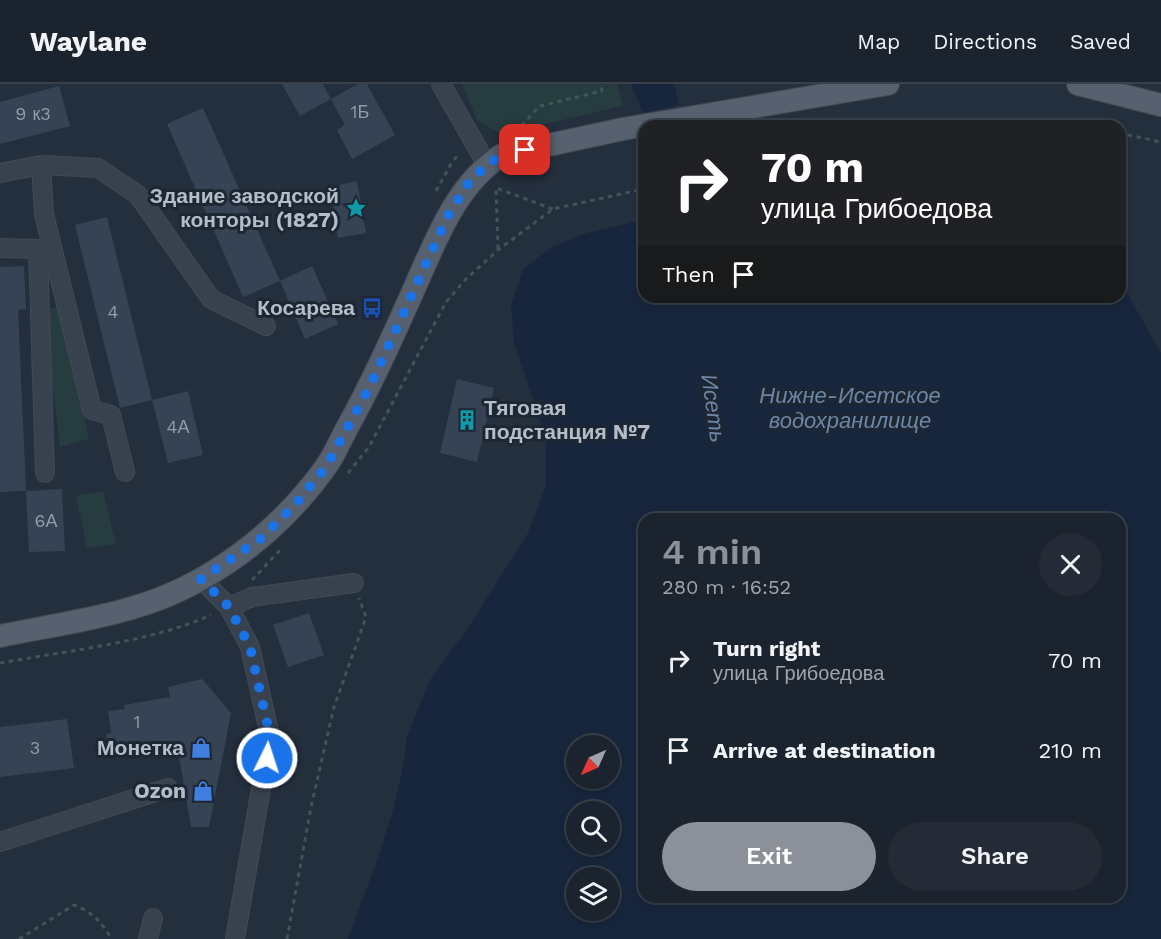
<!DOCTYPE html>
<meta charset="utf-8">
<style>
body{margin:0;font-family:"Work Sans",sans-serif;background:#242b36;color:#f1f3f6;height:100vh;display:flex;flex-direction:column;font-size:22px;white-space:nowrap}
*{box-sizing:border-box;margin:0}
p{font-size:20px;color:#a0a4aa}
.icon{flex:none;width:33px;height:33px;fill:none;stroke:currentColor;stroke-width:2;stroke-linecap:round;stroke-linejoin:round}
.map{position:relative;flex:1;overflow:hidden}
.sheet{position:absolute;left:638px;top:429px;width:488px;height:390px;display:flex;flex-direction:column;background:#1b232e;border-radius:18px;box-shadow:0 3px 9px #0003,0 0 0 2px #39404a}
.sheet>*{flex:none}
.banner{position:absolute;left:638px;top:36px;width:488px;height:183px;border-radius:18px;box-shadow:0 3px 9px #0003,0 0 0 2px #39404a;background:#202124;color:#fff;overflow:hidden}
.needle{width:39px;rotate:225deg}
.buttons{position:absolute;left:566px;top:651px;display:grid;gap:12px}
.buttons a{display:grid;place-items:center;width:54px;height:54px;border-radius:50%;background:#1b232e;box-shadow:0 3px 9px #0003,0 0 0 2px #39404a;font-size:30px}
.pin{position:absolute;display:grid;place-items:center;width:51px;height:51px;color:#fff;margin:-26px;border-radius:12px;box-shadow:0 3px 9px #0006}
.me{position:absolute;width:66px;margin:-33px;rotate:4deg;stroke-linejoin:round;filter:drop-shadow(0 0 4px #0008)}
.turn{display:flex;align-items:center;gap:21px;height:126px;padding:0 24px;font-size:27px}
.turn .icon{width:78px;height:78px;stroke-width:2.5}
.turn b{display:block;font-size:42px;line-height:51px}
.then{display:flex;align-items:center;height:57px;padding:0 24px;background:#0003;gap:12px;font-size:22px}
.round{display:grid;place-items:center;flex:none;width:63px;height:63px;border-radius:32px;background:#242b36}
.summary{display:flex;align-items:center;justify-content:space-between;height:102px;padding:0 24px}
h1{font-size:36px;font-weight:600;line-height:45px;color:#8c9099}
.primary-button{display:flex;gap:12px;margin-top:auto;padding:12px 24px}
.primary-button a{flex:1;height:69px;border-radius:36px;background:#8c9099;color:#fff;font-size:24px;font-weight:600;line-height:69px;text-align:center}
.primary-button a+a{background:#242b36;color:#f1f3f6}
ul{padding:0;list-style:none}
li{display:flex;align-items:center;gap:18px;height:90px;padding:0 24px}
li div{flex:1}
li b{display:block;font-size:22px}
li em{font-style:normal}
header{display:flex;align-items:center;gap:36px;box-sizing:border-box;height:84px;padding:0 30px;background:#1b232e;border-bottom:2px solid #39404a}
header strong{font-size:28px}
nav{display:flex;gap:33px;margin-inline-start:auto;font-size:21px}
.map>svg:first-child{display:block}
</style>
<header>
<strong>Waylane</strong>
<nav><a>Map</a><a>Directions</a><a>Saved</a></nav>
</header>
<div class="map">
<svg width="1161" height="855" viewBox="0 0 1161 855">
<rect width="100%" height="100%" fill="#242f3e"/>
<path fill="#263c3f" d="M462,0H617L623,22L501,50L477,36Z
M61,223L89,355L60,363L43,226Z
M103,407L116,460L87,464L76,412Z"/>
<path fill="#17263c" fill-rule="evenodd" d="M631,0H674L679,21L643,29Z
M643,136L644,213H1119V195L1161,269V855H348L377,777L394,723L404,677L407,653L430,596L468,544L528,449L546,401V353L514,259L511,221L523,185L552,163L583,150ZM644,435H1119V813H644ZM576,662H609V694H576ZM576,728H609V760H576ZM576,794H609V826H576Z"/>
<path fill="#364354" d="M282,0H323L331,15L300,32Z
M358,0H367L395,51L352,75L337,46L345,41L331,15Z
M59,2L70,42L0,60V18Z
M203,24L280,197L243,213L167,40Z
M357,97L366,149L338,154L330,103Z
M107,133L152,316L120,324L75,141Z
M24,182L26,225L18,226L26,407L0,408V183Z
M312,182L338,240L305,255L280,197Z
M457,295L494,304L477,378L440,369Z
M188,307L203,371L168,379L152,316Z
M62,405L65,467L29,468L26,407Z
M309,529L324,571L288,583L273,541Z
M202,595L231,629L209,743H191L177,661L110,671L106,650L111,649L108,627L125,625L124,621L170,613L168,603Z
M67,635L74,684L0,693V643Z"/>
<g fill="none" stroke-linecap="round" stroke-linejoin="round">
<g stroke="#414a57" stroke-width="20">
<path id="minor" d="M441,0L487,81
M41,81L98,84L138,111L211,215L266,242
M0,89L41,81L44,130L92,326L111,331L125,388
M0,164L38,165L45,389
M201,495L229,523L250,563L270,652L235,855
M229,523L252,513L354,499
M0,758L168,704
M148,855L153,834"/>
</g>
<g stroke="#414a57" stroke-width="24">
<path id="major" d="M1078,0L1161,21
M0,552C54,541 108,534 159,515C225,489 284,441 325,384C334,372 340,357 347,344C372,299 393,252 414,205C436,156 456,100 502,71L623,45L888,0"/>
</g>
<path stroke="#3f5557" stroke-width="3" stroke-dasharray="4.5 4.5" stroke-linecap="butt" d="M981,42L1030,40L1051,42
M515,48L540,22L602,7L601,0
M1119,49L1161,58
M436,107L452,78L458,71
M498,165L496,104L553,125
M348,389L369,363L446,218L466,195L498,166L553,125L644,105
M252,496L282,464
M0,579C66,567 151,558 211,531
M19,855L74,821C94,829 100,837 112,855
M287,855L311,723L334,623L366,533L359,514"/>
<use href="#minor" stroke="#38414e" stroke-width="18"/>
<use href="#major" stroke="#56606e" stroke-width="22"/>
</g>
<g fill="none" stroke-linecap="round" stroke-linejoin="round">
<path stroke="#1a73e8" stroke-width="10" stroke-dasharray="0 18" d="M267,674L270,652L250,563L229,523L201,495L259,456L294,422L326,383L370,302L448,132L469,98L487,81L502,71L525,66"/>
</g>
<defs>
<g id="sight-bare" transform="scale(1.62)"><path d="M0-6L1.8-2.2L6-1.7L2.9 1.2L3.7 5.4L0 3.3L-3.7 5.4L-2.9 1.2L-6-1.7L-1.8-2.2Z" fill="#0f9aa8" stroke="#1d2633" stroke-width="2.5" paint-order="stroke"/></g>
<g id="bus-bare" transform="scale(1.62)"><path d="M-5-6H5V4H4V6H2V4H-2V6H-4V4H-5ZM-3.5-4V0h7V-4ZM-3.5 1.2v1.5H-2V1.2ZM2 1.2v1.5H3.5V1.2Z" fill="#1a4fb4" stroke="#1d2633" stroke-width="2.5" paint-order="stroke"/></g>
<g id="building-bare" transform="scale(1.62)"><path d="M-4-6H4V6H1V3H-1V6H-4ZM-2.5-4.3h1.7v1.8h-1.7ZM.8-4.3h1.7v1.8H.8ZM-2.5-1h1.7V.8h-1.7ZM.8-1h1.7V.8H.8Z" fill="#0f9aa8" stroke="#1d2633" stroke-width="2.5" paint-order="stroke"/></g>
<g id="shop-bare" transform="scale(1.62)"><path d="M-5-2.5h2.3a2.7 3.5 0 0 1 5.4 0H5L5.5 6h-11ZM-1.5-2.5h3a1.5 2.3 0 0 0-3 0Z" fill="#3f7fe0" stroke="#1d2633" stroke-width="2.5" paint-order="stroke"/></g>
</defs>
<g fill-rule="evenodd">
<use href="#sight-bare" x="356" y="124"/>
<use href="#bus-bare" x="372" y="224"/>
<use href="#building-bare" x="467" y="336"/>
<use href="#shop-bare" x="201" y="664"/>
<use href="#shop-bare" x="203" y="707"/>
</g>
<g text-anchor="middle" stroke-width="6" stroke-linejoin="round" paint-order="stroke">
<g font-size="18" fill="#929caa">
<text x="360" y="34">1Б</text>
<text x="33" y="36">9 к3</text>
<text x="113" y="234">4</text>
<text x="178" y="349">4А</text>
<text x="46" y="443">6А</text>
<text x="137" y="644">1</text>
<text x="35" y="670">3</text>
</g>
<g font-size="21" font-weight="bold" fill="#b4bcc9" stroke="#1d2633" text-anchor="end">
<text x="339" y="119">Здание заводской<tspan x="339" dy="24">конторы (1827)</tspan></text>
<text x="355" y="231">Косарева</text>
<text x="484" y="331" text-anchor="start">Тяговая<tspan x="484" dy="24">подстанция №7</tspan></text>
<text x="184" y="671">Монетка</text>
<text x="186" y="714">Ozon</text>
</g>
<g font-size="22" font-style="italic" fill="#6d86a8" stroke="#1d2633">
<text x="850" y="319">Нижне-Исетское<tspan x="850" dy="25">водохранилище</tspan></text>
<text transform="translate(714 324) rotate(82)" y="8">Исеть</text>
</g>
</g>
</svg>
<div class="buttons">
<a><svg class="needle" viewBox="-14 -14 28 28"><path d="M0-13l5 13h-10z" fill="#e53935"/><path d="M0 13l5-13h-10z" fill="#a0a4aa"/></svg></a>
<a><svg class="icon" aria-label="search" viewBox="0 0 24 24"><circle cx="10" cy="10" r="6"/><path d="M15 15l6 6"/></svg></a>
<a><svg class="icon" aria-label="layers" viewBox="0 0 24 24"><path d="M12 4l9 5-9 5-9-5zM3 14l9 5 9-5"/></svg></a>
</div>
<div class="pin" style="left:525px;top:66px;background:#d93025"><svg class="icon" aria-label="arrive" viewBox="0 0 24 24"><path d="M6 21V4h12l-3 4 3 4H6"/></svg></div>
<svg class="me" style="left:267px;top:674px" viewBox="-20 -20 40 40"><circle r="17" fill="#1a73e8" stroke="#fff" stroke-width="3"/><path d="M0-11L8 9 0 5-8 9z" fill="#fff"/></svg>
<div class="banner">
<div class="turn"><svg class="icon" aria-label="right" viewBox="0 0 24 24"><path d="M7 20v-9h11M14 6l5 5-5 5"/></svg><div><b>70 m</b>улица Грибоедова</div></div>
<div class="then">Then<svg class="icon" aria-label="arrive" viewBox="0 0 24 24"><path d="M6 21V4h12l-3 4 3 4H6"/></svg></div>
</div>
<section class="sheet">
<div class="summary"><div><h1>4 min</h1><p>280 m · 16:52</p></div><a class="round"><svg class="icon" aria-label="close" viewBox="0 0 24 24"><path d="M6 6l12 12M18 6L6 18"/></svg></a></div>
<ul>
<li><svg class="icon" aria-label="right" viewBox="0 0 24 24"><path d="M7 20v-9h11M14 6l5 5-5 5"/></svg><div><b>Turn right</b><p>улица Грибоедова</p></div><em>70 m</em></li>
<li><svg class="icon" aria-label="arrive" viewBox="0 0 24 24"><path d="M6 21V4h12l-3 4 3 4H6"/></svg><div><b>Arrive at destination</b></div><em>210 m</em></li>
</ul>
<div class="primary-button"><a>Exit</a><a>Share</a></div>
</section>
</div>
